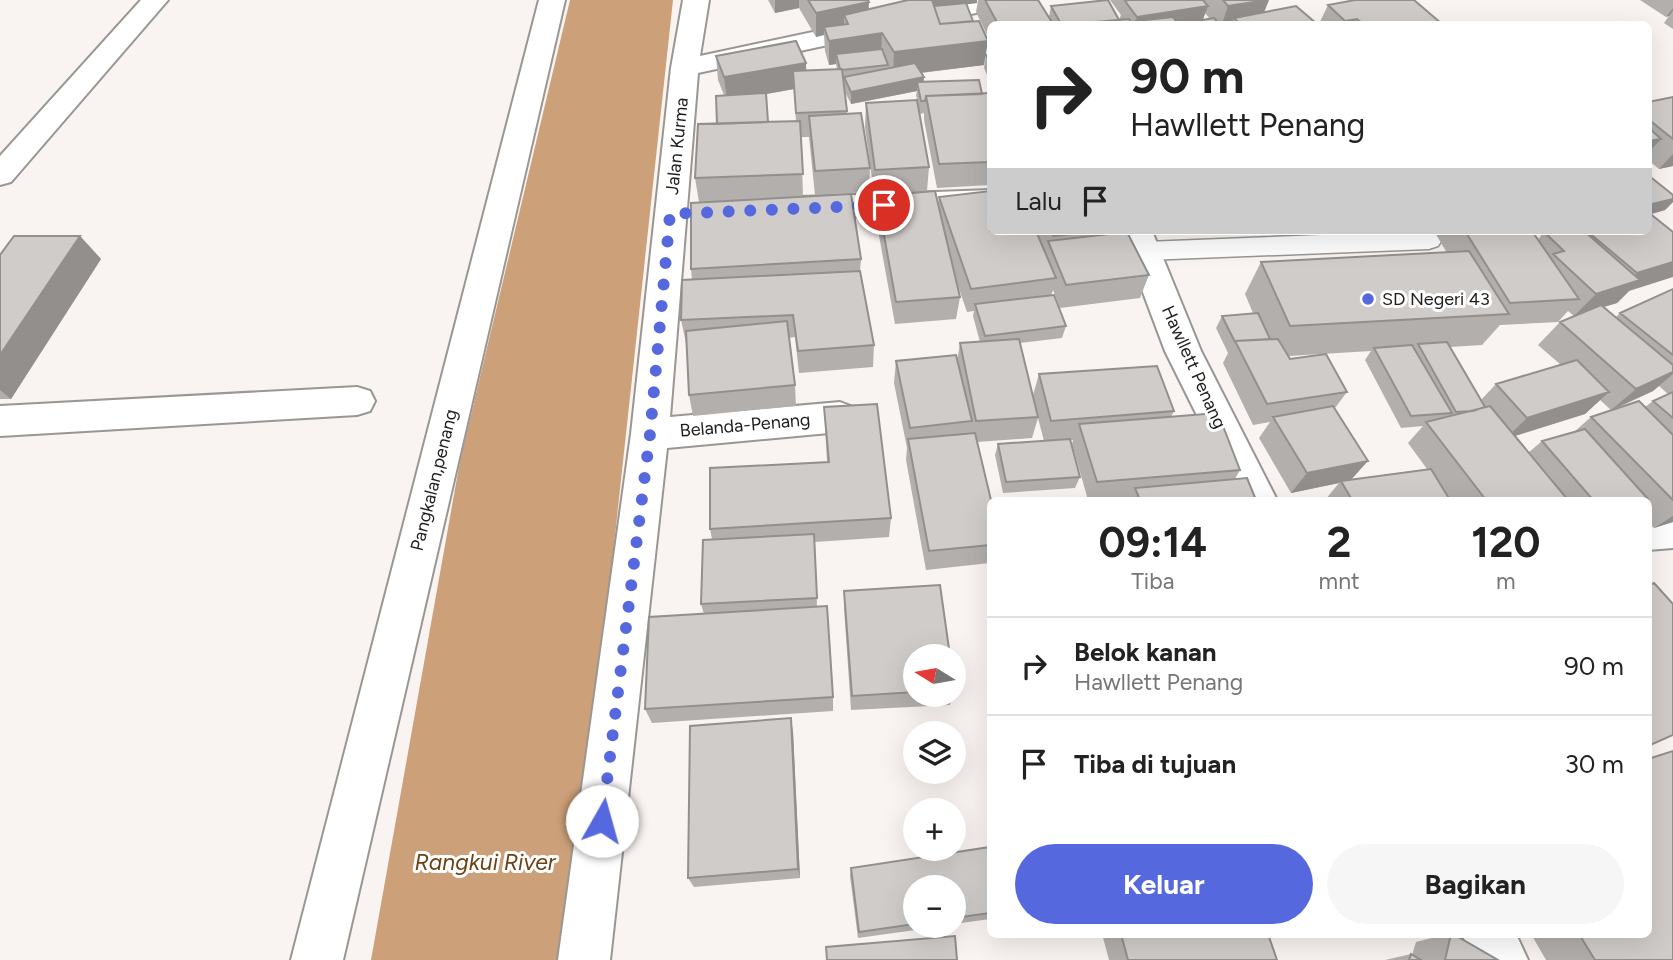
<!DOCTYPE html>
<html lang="id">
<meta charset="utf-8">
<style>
body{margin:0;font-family:Figtree,sans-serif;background:#f6f6f6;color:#222;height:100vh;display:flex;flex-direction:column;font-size:26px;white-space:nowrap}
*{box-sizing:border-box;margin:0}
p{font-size:23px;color:#767676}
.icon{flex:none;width:38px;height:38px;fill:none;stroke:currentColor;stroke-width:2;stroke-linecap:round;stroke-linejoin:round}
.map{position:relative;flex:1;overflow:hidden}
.sheet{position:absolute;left:987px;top:497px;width:665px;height:441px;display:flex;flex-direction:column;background:#fff;border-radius:10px;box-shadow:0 7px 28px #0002}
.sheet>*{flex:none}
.top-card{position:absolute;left:987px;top:21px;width:665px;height:214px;border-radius:10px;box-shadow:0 7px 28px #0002;background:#fff;color:#222;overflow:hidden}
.needle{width:46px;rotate:281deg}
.tools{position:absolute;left:903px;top:644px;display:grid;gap:14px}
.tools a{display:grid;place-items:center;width:63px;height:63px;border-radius:50%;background:#fff;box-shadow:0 7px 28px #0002;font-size:35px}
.pin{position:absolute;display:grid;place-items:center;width:60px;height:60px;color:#fff;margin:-30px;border:4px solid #fff;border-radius:50%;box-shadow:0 2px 7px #0007}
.me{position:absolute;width:77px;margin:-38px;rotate:7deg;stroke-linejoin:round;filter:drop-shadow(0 0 5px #0008)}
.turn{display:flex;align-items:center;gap:24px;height:147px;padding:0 28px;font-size:32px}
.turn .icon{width:91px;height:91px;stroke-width:2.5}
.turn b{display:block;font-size:49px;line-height:60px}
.then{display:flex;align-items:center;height:66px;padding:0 28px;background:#0003;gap:14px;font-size:26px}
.eta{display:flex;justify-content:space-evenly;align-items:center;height:119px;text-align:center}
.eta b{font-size:42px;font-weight:700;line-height:49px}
.cta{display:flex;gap:14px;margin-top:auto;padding:14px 28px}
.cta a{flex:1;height:80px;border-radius:42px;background:#5668de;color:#fff;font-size:28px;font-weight:700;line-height:80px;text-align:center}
.cta a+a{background:#f6f6f6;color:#222}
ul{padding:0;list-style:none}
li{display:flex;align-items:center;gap:21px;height:98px;padding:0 28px;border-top:2px solid #e0e0e0}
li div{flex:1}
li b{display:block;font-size:26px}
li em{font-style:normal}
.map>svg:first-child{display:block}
</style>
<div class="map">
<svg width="1673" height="960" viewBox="0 0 1673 960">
<rect width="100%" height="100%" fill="#f9f4f1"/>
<path fill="#cca079" d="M570,0H673L569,960H371L460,461Z"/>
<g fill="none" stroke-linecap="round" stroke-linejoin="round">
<g stroke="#9a9692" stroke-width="3">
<path id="lane" d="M1425,231L1438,234L1442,240L1438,246L1429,249L1146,260L1137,258L1133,251L1137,244L1146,242Z"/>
</g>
<g stroke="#9a9692" stroke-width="4">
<path id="street" d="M141,0H168L11,182L0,185V156Z
M539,0H565L343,960H291Z
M683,0H709L700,56L963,0H1012L1008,5L999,8L698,73L670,417L840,402L853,407L858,417L853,427L840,432L667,448L610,960H558L631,434L671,68Z
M990,190V210L801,219L790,215L785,208L790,201L801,197Z
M1120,231H1152L1201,351L1277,500H1239L1165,351Z
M357,387L370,391L375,401L370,411L357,415L0,436V406Z
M1673,514V548L1648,550V516Z
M1462,934H1516L1528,960H1474Z"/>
</g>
<use href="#lane" fill="#fff" fill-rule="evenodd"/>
<use href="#street" fill="#fff" fill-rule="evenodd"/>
</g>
<path fill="#b3afad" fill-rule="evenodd" d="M768,0H868V10L908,0H977V3L967,4L984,65L921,73L924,82L982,94L990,93V185L937,188L924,120V113L920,114L916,95L917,91L851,104L845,92L847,114L870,168L869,192L815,195L809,137H801L803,196L861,259L860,271L874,345L873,367L799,373L795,337L789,338L795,385L796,406L693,416L689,395L686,343L681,320L692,280L691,269L725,201L699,202L695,178L717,124L724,95L718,80L716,56L806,70L837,69L836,64L829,65L825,51L824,35L816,37L799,8L775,13ZM794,89L796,121L768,122L766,94Z
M978,0H1038L1049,17L1051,6L1119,20L1121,15L1110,0H1269L1264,12L1317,24H990V41L976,12ZM1205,13L1210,19L1203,20Z
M1640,0H1673V29L1664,23L1669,16L1666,17Z
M1328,5L1442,24H1319Z
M986,55H990V82L984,68Z
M1673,97V166L1659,169L1648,160V102Z
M866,103L929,167L927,191L874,194L865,127Z
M1648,175L1673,195V202L1665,210L1651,214L1673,232L1629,291L1617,303L1603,307L1616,317L1620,313L1673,289V522L1654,528L1648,523V500H1325L1339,483L1291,493L1259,438L1270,422L1253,425L1223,363L1228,353L1216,328L1222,316L1253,313L1245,294L1261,262L1447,253L1434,231H1532L1538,240L1542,234L1539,231H1648ZM1568,311L1574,316L1560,322L1538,345L1561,365L1496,384L1481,400L1450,347L1482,345L1500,325L1558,322ZM1371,351L1365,360L1401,428L1423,426L1408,443L1427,469L1352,479L1335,408L1347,392L1290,359L1289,356ZM1659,386L1668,394L1653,401L1645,407L1613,410L1653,391ZM1600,400L1611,410L1591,417L1574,432L1542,441L1528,453L1515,436L1585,414Z
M877,196L938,203L939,197L990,231H1107L1106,234L1149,275L1140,298L1060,308L1053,290L1051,296L1066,326L1062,338L1020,343L1033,395L1039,374L1174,411L1171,417L1240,470L1235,479L1256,500H1129L1130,499L1088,500L1072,444L1073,440H1070L1080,477L1075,488L1003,493L995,455L998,444L1044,441L1038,418L1032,438L977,442L991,500L990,563L926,570L906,460L907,448L894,383L896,361L957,362L960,343L980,342L973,316L974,311L967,312L956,280L960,297L956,319L895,324L876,219Z
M1229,231H1262L1230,234Z
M1310,231H1339L1312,234Z
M80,236L101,259L11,399H0V255Z
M824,407L891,518L889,537L815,542L817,607L833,697V711L652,723L645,709L704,614L701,604L712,539L710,529L827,462Z
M844,591L915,656V695H953L950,705L851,710L844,608Z
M793,732L800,878L694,887L688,878Z
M990,847V919L954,924V887H915V926H944L858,938L850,876L851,868Z
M1102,934H1268L1277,960H1109Z
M1447,934H1453L1498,960H1385L1411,954L1412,955L1416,942Z
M1531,934H1648L1673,960H1546Z"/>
<path fill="#928f8d" d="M775,0H799V8L775,13Z
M933,0H977V3L932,9Z
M1269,0L1259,24L1234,18L1231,24H1222L1228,6Z
M869,2L868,26L848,24L844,15V31L824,27V35L816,37V13Z
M1208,6L1201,24H1138L1136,21L1137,17Z
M1673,8V11L1669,16L1666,17Z
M1357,19L1354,24H1343L1345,21Z
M882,33L881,57L836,54V64L829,65V41Z
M988,41L984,65L893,76L894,52Z
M806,63L807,87L793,71L794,89L727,101L724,77Z
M924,77L923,90L917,82V91L851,104V92Z
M1661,139L1648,153V141Z
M1673,154V166L1659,169Z
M1673,199V202L1665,210L1648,215V205Z
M80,236L101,259L11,399L0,390V355Z
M1673,262V277L1629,291L1617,303L1574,316L1596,294L1626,284L1637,273Z
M1673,372V374L1653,391L1611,410L1636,389Z
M1609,392L1585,414L1505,439L1527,418Z
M1368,461L1350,481H1341L1339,483L1291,493L1307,473Z
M1673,516V522L1654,528Z
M791,718L793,732L800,878L798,869Z"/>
<path fill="#d0ccc9" stroke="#928f8d" stroke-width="2" d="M808,0H868L869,2L816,13Z
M908,0H932L940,24L979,21L988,41L894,52L882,33L829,41L824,27L848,24L844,15Z
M985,0H1038L1053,24H998Z
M1108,0L1119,20L1072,24H1061L1051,6Z
M1129,0H1203L1208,6L1137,17L1125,1Z
M1223,0H1267L1228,6Z
M1355,0H1414L1442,24H1363L1357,19L1345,21L1328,5Z
M966,3L973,21L940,24L934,6Z
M1296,6L1317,24H1240L1234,18Z
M1173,17L1178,24H1138L1136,21Z
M1214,18L1219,24H1178Z
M1129,19L1132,24H1072Z
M796,41L806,63L724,77L716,56Z
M882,49L888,65L842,70V69H840L836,54Z
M986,55H990V65Z
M915,63L924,77L851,92L844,77Z
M842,69L847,111L796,113L793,71Z
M979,80L982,94L926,96L925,101H921L917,82Z
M766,93L768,122L717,124L716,96Z
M990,93V162L939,164L926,96Z
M1673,97V139L1648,119V102Z
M917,100L929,167L875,170L866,103Z
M861,113L870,168L815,171L809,116Z
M800,121L803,174L695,178L698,124Z
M1648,127L1661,139L1648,141Z
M1648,175L1673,195V199L1648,205Z
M935,191L960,297L896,302L877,196Z
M990,191V231H1036L1056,278L971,289L939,197Z
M851,194L861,259L691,269V203Z
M1648,212L1673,232V262L1637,273L1587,231H1648Z
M1051,231H1097L1053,236Z
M1465,231H1532L1579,299L1510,303Z
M1549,231H1584L1640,280L1596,294L1553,254L1564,251L1544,232Z
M1127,232L1149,275L1066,285L1048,241Z
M14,236H80L0,355V255Z
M1469,251L1509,314L1290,326L1261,262Z
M860,271L874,345L798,351L793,315L681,320L682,280Z
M1673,289V355L1620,313Z
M1054,295L1066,326L985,336L975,304Z
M1601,305L1673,365V372L1636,389L1560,322Z
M1258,313L1270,339L1235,341V342L1222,316Z
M787,321L795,385L689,395L686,331Z
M1019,339L1038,417L976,421L960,343Z
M1278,339L1290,359L1326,354L1347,392L1267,404L1235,341Z
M1447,342L1485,407L1473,411L1456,412L1418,344Z
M1412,345L1452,413L1411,416L1374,348Z
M956,355L972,421L910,428L896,361Z
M1577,360L1609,392L1527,418L1496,384Z
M1157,366L1174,411L1051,421L1039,374Z
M1673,392V418L1653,401Z
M1639,401L1673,435V500L1591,417Z
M877,404L891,518L710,529V468L829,462L824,407Z
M1333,406L1368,461L1307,473L1273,417Z
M1490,406L1568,500H1486L1426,422Z
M1218,413L1240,470L1097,482L1079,424Z
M1585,429L1648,499L1644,500H1593L1542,441Z
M975,433L991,500L990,545L929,551L908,439Z
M1070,439L1080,477L1006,482L998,444Z
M1431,469L1450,500H1352L1341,481Z
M1247,478L1256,500H1140L1135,488Z
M814,534L817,598L701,604L703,540Z
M1654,583L1673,604V735L1648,746V586Z
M940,585L950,656H915V692L852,696L844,591Z
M827,606L833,697L645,709L649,617Z
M791,718L798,869L688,878L690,726Z
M1673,751V960H1595L1579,934H1648V759Z
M990,847V913L954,918V887H915V924L859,932L851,868Z
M1121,934H1268L1277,960H1128Z
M1451,934H1453L1498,960H1445Z
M955,936L957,960H827L826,947Z
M1411,954L1421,960H1409Z"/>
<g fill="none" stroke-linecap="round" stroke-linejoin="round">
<path stroke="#5668de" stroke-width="12" stroke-dasharray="0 21.6" d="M602,821L650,434L670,214L884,205"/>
</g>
<circle fill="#5668de" stroke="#fff" stroke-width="2.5" cx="1368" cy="299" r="7"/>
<g text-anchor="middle" stroke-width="6" stroke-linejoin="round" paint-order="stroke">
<g font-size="18" fill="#1f1e1c" stroke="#fff">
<text transform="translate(677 146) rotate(-84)" y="6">Jalan Kurma</text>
<text transform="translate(1194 367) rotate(66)" y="6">Hawllett Penang</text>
<text transform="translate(745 425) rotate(-5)" y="6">Belanda-Penang</text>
<text transform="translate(434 480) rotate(-76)" y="6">Pangkalan,penang</text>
</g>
<g font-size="18" fill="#1f1e1c" stroke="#fff" text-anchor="start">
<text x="1382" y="305">SD Negeri 43</text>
</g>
<g font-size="23" font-style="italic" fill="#6c4113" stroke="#fff">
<text x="485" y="870">Rangkui River</text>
</g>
</g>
</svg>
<div class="tools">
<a><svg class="needle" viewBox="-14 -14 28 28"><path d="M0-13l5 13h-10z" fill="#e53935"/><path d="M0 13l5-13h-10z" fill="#767676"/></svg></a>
<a><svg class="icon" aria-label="layers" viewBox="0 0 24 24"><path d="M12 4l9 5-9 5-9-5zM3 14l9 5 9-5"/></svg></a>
<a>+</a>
<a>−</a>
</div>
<div class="pin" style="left:884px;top:205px;background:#d93025"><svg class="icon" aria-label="arrive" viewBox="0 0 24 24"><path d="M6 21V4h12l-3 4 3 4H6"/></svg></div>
<svg class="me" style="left:602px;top:821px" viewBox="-20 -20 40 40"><circle r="19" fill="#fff"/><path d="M0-13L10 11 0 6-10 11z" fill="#5668de"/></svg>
<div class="top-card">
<div class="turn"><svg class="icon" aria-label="right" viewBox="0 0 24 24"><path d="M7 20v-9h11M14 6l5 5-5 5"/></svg><div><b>90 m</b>Hawllett Penang</div></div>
<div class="then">Lalu<svg class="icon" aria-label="arrive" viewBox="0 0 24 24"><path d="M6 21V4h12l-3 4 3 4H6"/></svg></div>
</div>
<section class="sheet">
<div class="eta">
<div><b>09:14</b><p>Tiba</p></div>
<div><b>2</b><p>mnt</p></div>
<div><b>120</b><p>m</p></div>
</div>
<ul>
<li><svg class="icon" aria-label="right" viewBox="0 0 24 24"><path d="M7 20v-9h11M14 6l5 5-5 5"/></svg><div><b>Belok kanan</b><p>Hawllett Penang</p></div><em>90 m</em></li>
<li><svg class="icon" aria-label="arrive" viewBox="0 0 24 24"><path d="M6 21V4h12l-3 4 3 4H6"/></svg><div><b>Tiba di tujuan</b></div><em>30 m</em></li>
</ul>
<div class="cta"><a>Keluar</a><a>Bagikan</a></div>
</section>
</div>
